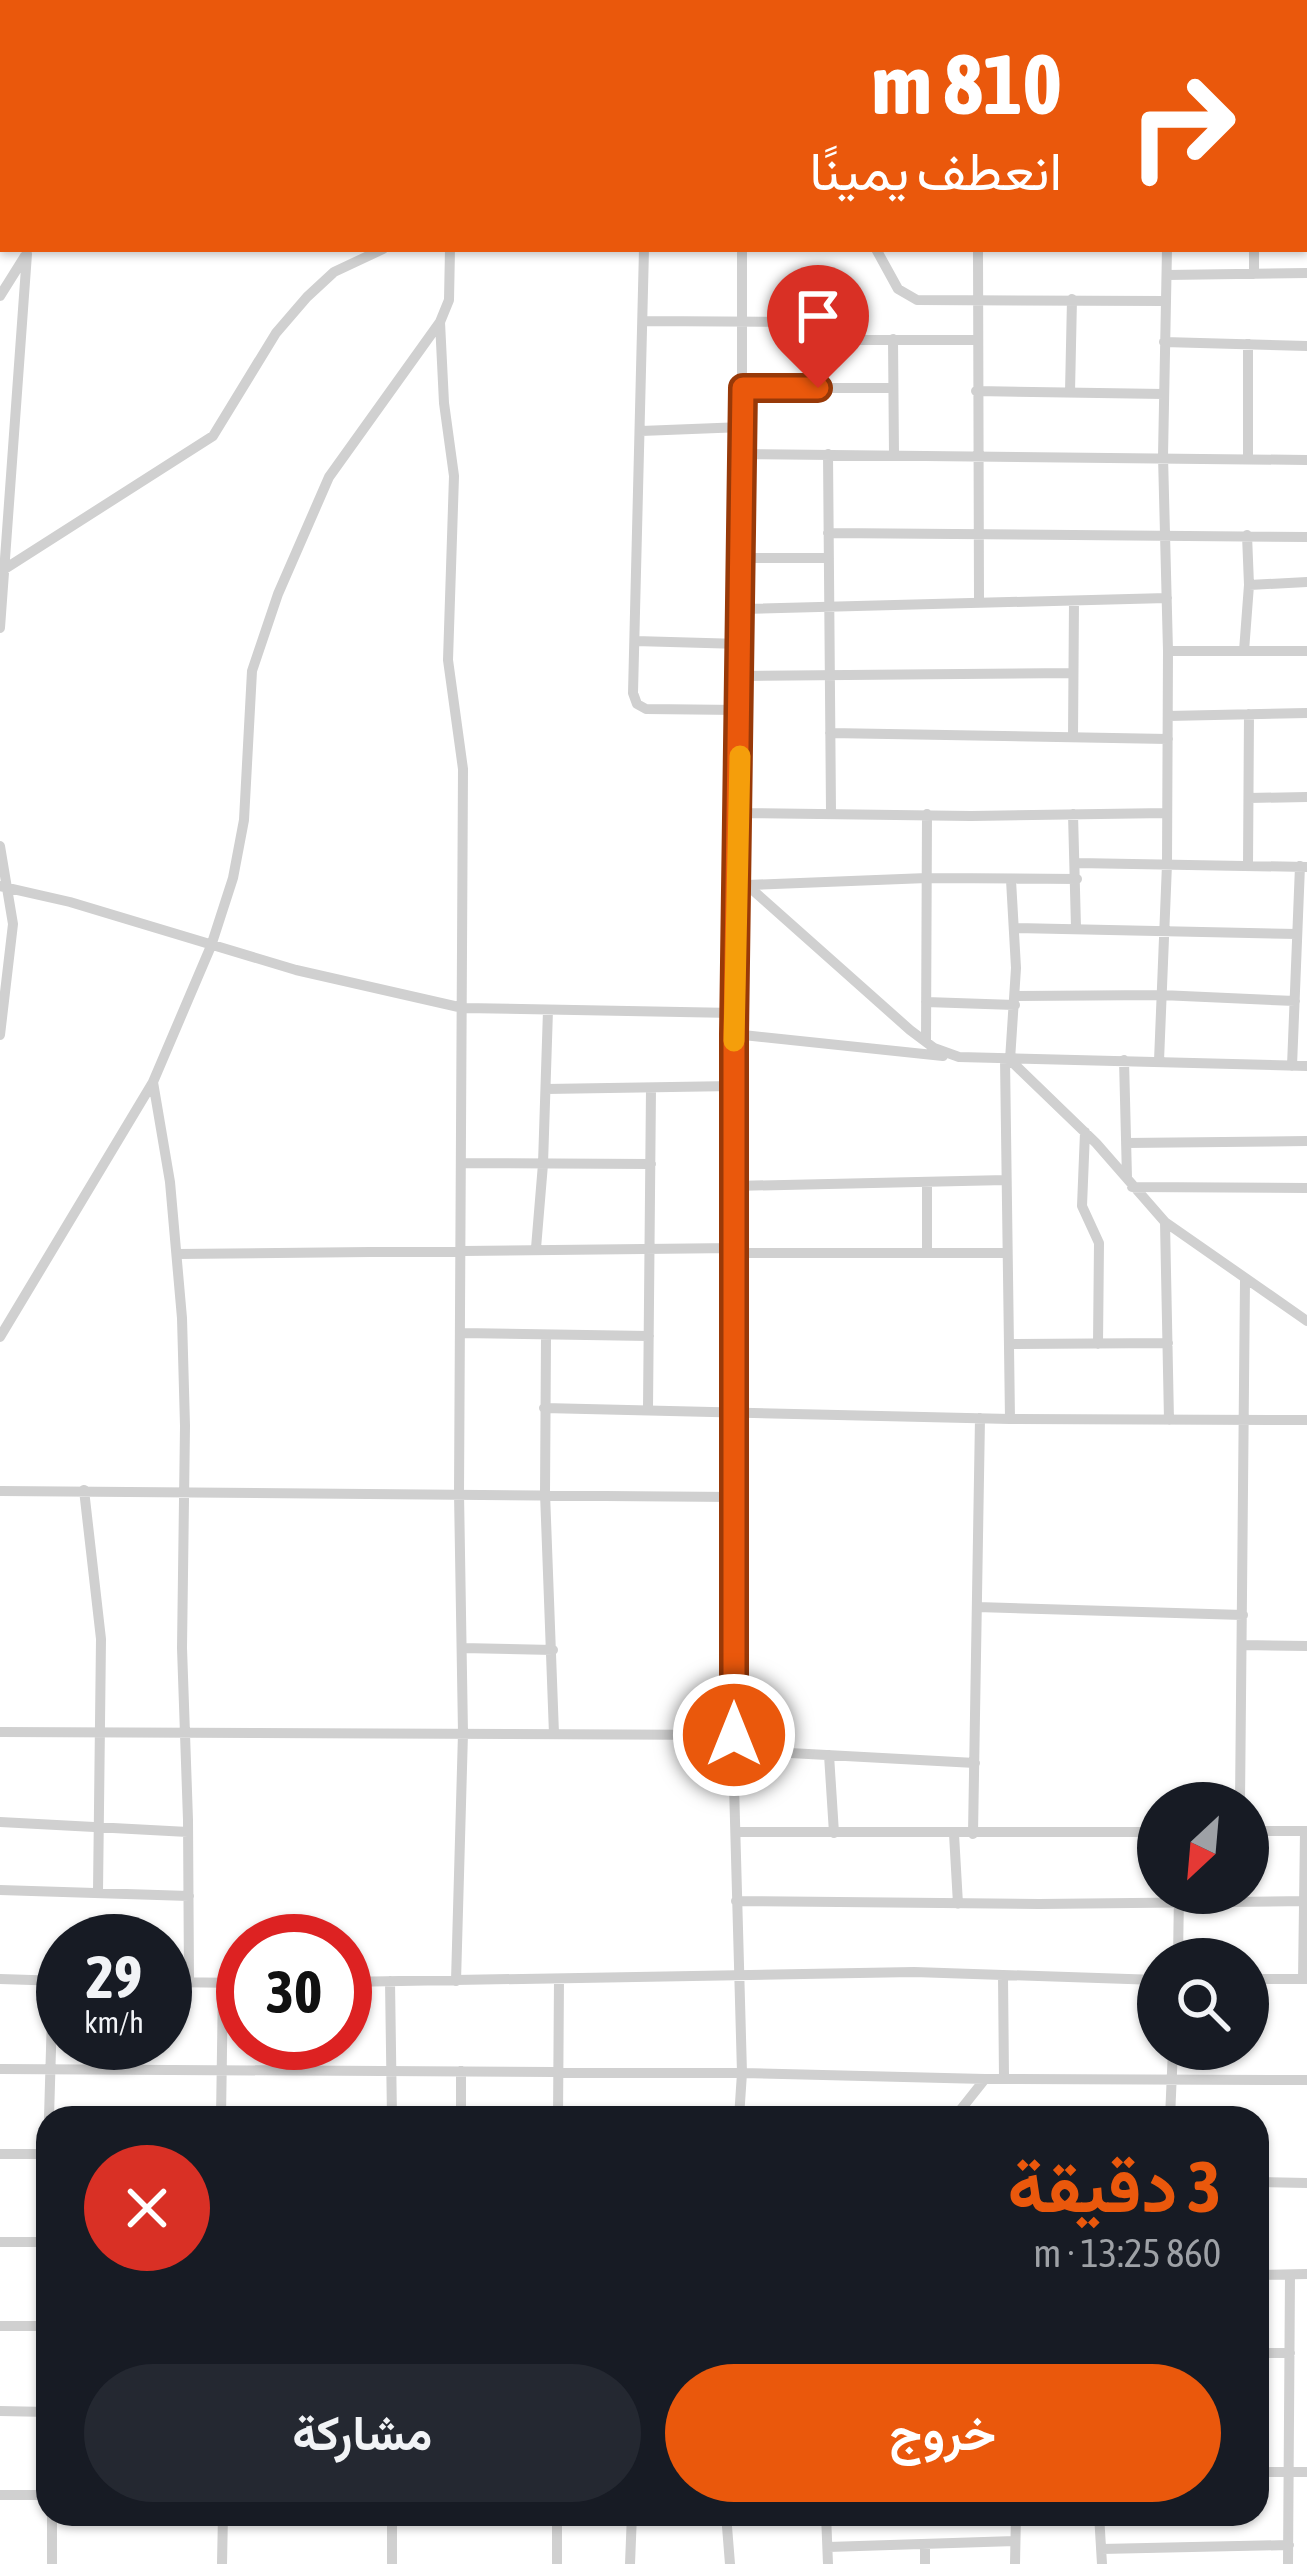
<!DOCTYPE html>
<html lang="ar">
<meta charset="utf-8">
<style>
body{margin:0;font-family:"Asap Condensed",Vazirmatn,sans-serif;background:#242831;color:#f1f3f6;direction:rtl;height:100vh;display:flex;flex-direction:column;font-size:45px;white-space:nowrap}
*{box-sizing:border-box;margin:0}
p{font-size:39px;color:#9ea1a6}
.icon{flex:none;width:66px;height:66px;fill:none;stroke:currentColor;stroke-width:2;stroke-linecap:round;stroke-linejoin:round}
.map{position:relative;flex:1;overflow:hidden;direction:ltr}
.details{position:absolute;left:36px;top:2106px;width:1233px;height:420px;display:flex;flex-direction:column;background:#171b24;border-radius:36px;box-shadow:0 3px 9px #0004;direction:rtl}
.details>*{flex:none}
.guide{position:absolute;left:0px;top:0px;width:1308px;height:252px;box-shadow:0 3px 9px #0004;direction:rtl;background:#ea580c;color:#fff;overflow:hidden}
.needle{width:78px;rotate:206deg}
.controls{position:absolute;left:1137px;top:1782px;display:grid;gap:24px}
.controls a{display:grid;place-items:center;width:132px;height:132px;border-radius:50%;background:#171b24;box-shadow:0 3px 9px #0004;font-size:60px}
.speed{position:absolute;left:36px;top:1914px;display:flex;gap:24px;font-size:60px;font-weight:700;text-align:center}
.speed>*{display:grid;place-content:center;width:156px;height:156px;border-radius:50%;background:#171b24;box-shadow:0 3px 9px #0004;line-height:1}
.speed small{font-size:30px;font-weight:400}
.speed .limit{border:18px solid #d22;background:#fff;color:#111}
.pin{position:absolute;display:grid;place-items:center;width:102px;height:102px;color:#fff;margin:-123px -51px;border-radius:50% 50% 50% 0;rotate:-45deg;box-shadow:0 0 12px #0007}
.pin .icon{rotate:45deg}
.me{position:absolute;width:132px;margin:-66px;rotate:0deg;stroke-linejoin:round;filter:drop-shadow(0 0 9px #0008)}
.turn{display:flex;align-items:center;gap:42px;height:252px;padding:0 48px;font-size:54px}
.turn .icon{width:156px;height:156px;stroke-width:2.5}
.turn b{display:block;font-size:84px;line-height:102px}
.round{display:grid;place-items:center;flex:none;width:126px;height:126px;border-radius:63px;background:#242831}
.head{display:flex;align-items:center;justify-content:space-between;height:204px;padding:0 48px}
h1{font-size:72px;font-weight:700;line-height:90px;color:#ea580c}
.primary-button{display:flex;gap:24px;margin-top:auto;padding:24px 48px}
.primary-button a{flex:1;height:138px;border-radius:72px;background:#ea580c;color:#fff;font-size:48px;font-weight:700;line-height:138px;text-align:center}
.primary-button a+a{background:#242831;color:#f1f3f6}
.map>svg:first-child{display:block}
</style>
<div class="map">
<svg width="1307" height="2564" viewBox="0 0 1307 2564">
<rect width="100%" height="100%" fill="#fff"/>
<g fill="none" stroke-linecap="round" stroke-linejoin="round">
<path stroke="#d0d0d0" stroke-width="10" d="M370,0L371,3
M845,0V3
M1039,0V3
M1113,0V3
M1238,0L1239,3
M640,3V0
M1305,91H1307
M1305,186H1307
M0,215H3
M1305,235H1307
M644,249L633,693L637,704L646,709L740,710
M876,249L898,289L917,300L1166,301
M978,249L979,603
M1254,249V274
M1167,275L1307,273
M0,296L25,256
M643,321L812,322L839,338L857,340H976
M440,322L444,403L454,476L448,660L463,769L459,1493L463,1733L456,1981
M893,339L894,455
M1164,342L1307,346
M743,388H893
M976,391L1164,394
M1070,392L1072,299
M641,431L743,427
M743,454L1307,460
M828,454L831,812
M1248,459V344
M828,533L1307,537
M742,558H829
M0,572L213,436L276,333L307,297L334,272L383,249
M1249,585L1307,582
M741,609L1167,598
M0,628L27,254
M635,641L741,644
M1168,651H1307
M1244,651L1249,585L1247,535
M740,676L1073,673
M1168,716L1307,713
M830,733L1168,739
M1073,737L1074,601
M1249,798L1307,797
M739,813L971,816L1167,813
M1073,814L1076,928
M0,846L13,924L0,1035
M1077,863L1307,867
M1248,866L1249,714
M738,877L910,1030L934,1048L959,1057L1307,1066
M748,885L927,878L1077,879
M0,886L70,902L296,970L463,1008L734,1013
M1016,928L1297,934
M1015,996L1161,995L1295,1001
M926,1002L1015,1005
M734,1034L943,1056
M926,1042L927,814
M1005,1059L1010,1419
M1010,1060L1096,1143L1165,1222L1307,1321
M1010,1060L1016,968L1011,880
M1124,1060L1127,1178
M1159,1061L1167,864L1168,651L1163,456L1167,249
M1292,1066L1300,866
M153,1082L170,1182L182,1318L185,1426L182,1648L188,1820L189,1982
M546,1089L734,1086
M1085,1132L1082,1206L1099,1243L1098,1344
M1126,1143L1307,1141
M463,1163L651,1164
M734,1186L1006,1180
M1132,1187L1307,1188
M1165,1222L1169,1420
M536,1248L543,1164L548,1010
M927,1250V1182
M734,1253H1007
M177,1254L734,1248
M461,1333L649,1336
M0,1337L153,1082L211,946L233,878L244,820L252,671L278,594L329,477L440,322L449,300L450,249
M546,1337L545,1493L554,1734
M1009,1344L1168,1343
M544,1408L1010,1419L1307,1420
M648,1408L651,1088
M84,1490L101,1639L98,1892
M0,1491L734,1497
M977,1607L1243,1615
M1243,1645L1307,1646
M462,1648L553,1650
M0,1732L734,1735
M734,1750L975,1763
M829,1755L834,1833
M1240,1803L1245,1280
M0,1822L188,1832
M1248,1831H1307
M736,1832H1158
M954,1834L958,1904
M973,1834L980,1418
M0,1890L189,1896
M736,1901L1039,1904L1307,1901
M1178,1959L1179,1893
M1003,1976L1004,2077
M0,1979L63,1981
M1248,1979H1307
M1303,1979L1305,1831
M390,1981L392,2118
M165,1982L243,1983
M345,1982L914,1972L1158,1980
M0,2069L742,2073L985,2079
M49,2118L53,1980
M221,2118L223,1983
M461,2118V2071
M558,2118L559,1979
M739,2118L742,2073L734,1785V1034L742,558V249
M954,2118L985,2079L1307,2080
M1170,2118L1173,2049
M0,2154H48
M1257,2182L1307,2183
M0,2242H48
M1257,2275L1307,2274
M0,2326H48
M1257,2353H1290
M0,2411L48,2412
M1257,2472H1307
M0,2495H48
M392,2514V2564
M557,2514V2564
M726,2514L730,2564
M826,2514L828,2564
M1099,2514L1102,2564
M828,2547L1015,2541
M1101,2549L1289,2545
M52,2564V2514
M222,2564L223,2514
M630,2564L632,2514
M925,2564V2544
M1015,2564L1016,2514
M1288,2564L1290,2275"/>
<path stroke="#bdbdbd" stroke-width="14" d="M1305,8H1307
M0,35H3"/>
<g stroke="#888" stroke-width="8">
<path id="rail" d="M0,55H3
M1305,58H1307"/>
</g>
<use href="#rail" stroke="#fff" stroke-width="3" stroke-dasharray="9" stroke-linecap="butt"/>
</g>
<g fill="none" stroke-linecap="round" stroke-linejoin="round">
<g stroke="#983908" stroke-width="30">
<path id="route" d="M734,1735V1034L743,388H818"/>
</g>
<use href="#route" stroke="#ea580c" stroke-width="21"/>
<path stroke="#f59e0b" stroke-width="21" d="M734,1041L740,756"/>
</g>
</svg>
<div class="controls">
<a><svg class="needle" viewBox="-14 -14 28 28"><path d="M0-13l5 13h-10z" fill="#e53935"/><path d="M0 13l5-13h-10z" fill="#9ea1a6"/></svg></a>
<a><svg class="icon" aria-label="search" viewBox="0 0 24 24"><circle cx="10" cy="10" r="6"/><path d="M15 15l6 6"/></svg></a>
</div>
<div class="speed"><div>29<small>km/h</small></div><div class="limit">30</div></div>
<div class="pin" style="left:818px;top:388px;background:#d93025"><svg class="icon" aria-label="arrive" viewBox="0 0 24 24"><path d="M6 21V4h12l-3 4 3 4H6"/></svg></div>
<svg class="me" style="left:734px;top:1735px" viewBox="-20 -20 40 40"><circle r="17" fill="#ea580c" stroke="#fff" stroke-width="3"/><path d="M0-11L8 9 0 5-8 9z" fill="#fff"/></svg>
<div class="guide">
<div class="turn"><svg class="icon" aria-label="right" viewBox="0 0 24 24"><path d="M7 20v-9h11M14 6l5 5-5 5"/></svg><div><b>810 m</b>انعطف يمينًا</div></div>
</div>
<section class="details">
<div class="head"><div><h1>3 دقيقة</h1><p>860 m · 13:25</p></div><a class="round" style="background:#d93025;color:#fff"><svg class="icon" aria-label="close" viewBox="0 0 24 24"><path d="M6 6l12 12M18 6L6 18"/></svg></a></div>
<div class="primary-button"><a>خروج</a><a>مشاركة</a></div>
</section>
</div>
